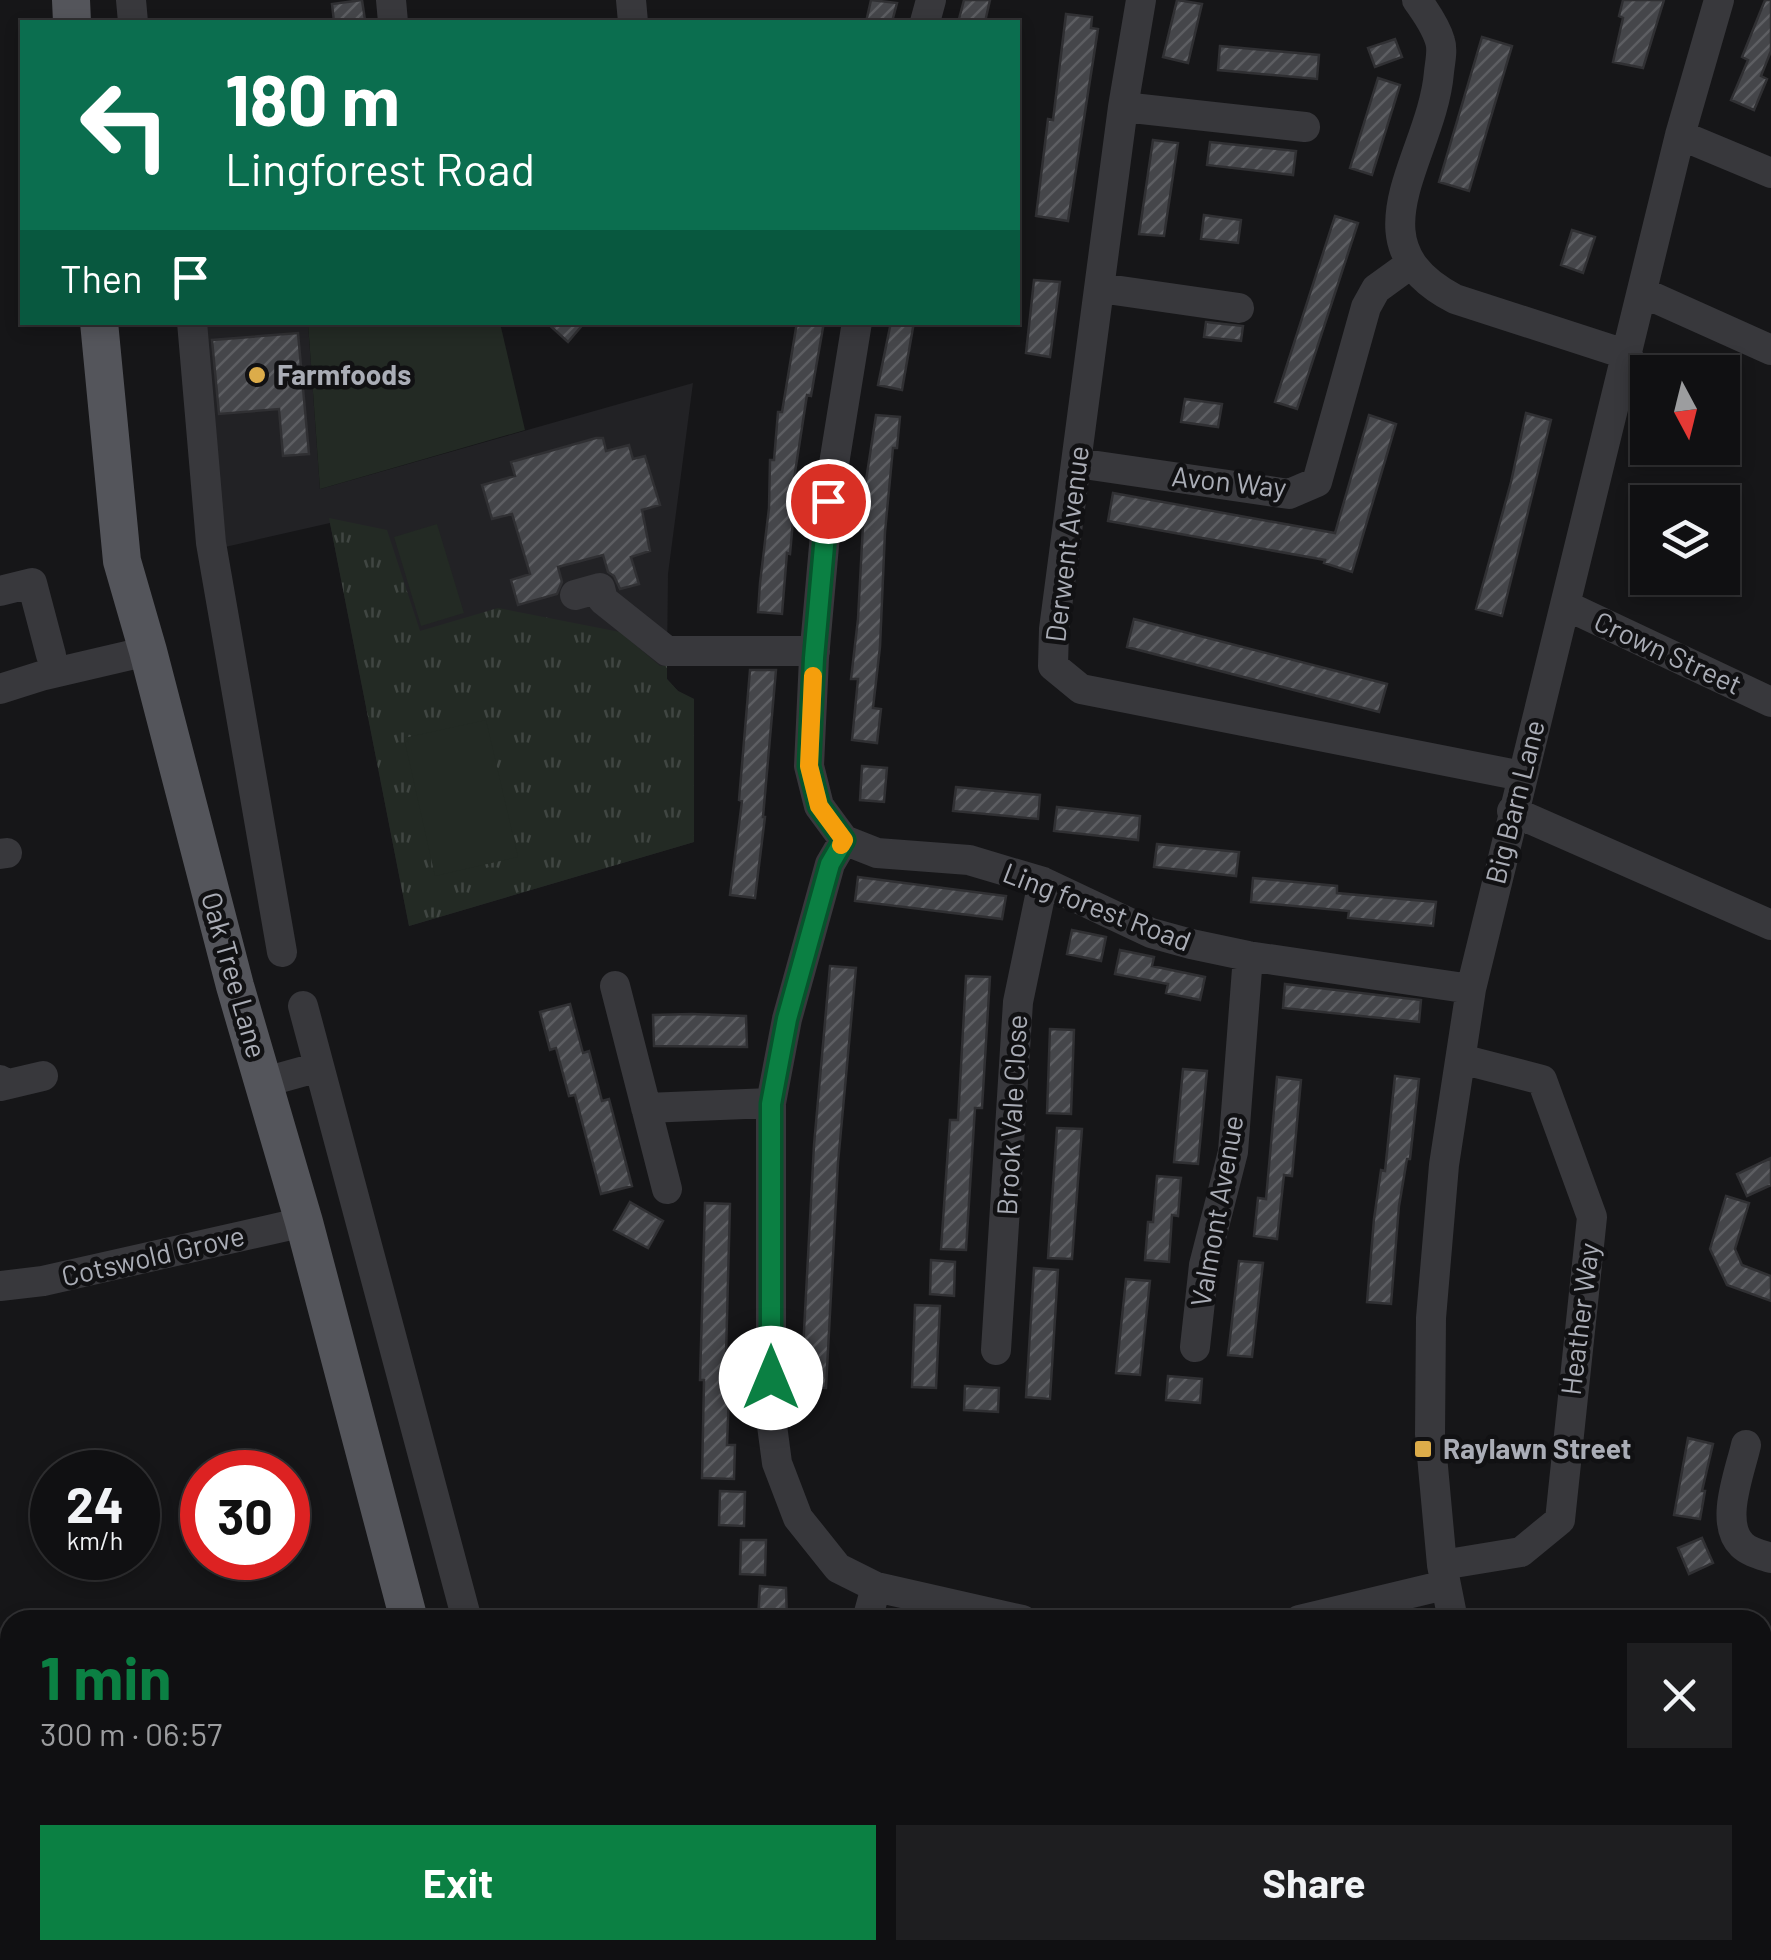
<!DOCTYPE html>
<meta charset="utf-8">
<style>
body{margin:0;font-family:Barlow,sans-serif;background:#1e1e20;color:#f1f3f6;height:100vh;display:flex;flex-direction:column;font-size:38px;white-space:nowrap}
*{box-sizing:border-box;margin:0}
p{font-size:32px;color:#9c9d9f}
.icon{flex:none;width:55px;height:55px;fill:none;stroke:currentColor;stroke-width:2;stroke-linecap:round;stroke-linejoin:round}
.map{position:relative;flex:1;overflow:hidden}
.details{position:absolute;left:0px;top:1610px;width:1772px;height:350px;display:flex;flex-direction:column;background:#101012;border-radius:30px 30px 0 0;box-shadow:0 5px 15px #0003,0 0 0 2px #303032}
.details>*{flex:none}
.guide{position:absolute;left:20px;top:20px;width:1000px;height:305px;border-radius:0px;box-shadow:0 5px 15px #0003,0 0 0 2px #303032;background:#0b6e4f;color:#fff;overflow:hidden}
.needle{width:65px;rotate:173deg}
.tools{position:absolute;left:1630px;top:355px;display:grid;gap:20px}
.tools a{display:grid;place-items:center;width:110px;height:110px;border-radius:0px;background:#101012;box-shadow:0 5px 15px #0003,0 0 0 2px #303032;font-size:50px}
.speed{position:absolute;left:30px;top:1450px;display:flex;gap:20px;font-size:50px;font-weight:700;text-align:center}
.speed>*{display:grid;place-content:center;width:130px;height:130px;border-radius:50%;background:#101012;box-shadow:0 5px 15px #0003,0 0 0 2px #303032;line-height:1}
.speed small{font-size:25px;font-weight:400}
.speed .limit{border:15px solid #d22;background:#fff;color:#111}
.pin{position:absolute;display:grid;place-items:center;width:85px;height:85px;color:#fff;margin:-42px;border:5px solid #fff;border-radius:50%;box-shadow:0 2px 10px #0007}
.me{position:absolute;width:110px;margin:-55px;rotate:0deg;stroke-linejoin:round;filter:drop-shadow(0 0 8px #0008)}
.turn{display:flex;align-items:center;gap:35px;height:210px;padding:0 40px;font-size:45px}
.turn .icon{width:130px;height:130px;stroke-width:2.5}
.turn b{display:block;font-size:70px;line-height:85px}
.then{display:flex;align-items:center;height:95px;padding:0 40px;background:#0003;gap:20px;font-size:38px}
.round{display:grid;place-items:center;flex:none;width:105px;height:105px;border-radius:0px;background:#1e1e20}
.overview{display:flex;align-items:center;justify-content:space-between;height:170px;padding:0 40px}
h1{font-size:60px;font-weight:700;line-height:75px;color:#0b8043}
.cta{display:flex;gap:20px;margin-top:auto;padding:20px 40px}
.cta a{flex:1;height:115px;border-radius:0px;background:#0b8043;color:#fff;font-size:40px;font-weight:700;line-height:115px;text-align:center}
.cta a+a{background:#1e1e20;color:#f1f3f6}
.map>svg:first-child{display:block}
</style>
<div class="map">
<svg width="1771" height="1960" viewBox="0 0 1771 1960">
<defs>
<pattern id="grass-tufts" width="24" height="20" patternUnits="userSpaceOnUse" patternTransform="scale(2.5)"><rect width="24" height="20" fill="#232a24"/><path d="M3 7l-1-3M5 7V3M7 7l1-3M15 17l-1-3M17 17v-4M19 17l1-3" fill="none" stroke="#404642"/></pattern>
<pattern id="building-hatch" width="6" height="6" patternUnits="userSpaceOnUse" patternTransform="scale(2.5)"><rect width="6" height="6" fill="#45464a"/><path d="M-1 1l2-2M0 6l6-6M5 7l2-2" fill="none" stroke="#5d5e62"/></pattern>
</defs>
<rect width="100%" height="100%" fill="#161618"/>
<path fill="#222225" d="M203,323H308L320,489L693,383L668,574L667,665V679L678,691L694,699V842L409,926L330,523L225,547Z"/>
<path fill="url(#grass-tufts)" d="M329,518L387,530L420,631L498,608L620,632L660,666L667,665V679L678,691L694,699V842L409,926Z"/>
<path fill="#232a24" d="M308,323H500L525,430L320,489Z
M437,524L464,613L421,626L394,537Z
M486,720L518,857L435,876L404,738Z"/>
<path fill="url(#building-hatch)" stroke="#303033" stroke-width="2.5" d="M362,0L365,20L334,22L332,4Z
M871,0L897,3L892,22H866Z
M964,0H990L985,22L959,19Z
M1177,0L1202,4L1188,63L1163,57Z
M1623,0H1664L1643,68L1613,62L1623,18L1619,16Z
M1765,0H1771V51L1761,76L1767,79L1754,110L1731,100L1748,60L1742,57Z
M1066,14L1092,17L1091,28L1098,29L1068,221L1036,216L1048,119L1053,120Z
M1482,37L1512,46L1469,191L1439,182Z
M1395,39L1402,57L1375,67L1368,48Z
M1220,46L1319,55L1317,79L1218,70Z
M1378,78L1400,85L1372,175L1350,168Z
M1153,140L1178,143L1164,236L1139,234Z
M1210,142L1296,151L1293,175L1207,165Z
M1204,215L1241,220L1238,243L1201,239Z
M1335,216L1358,223L1297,409L1275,402Z
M1572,230L1595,237L1583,273L1561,265Z
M1034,280L1060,282L1050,357L1026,353Z
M546,322H585L568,342Z
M797,322H824L811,396L807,395L794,479L793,521L790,554L787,553L782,614L758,612L760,583L769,508L770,460H774L778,412H782Z
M891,322H914L902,390L878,385Z
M1206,322L1243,326L1241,341L1204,337Z
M298,333L309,454L283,456L279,409L219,414L212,340Z
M1185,399L1222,404L1218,427L1181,422Z
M1526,413L1551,420L1502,616L1476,609L1511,482Z
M876,415L900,417L897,448H893L885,532L880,647L873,708L881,709L877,743L852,740L858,679H851L858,619L865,487Z
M1369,415L1396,424L1352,572L1324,563L1325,560L1108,521L1113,493L1335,533Z
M596,438H603L606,451L629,445L633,459L645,456L660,505L642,510L650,551L631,557L639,584L620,589L614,576L608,572L603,555L558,567L562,582L557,594L518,605L511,580L530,574L512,514L492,519L482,485L515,476L511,462Z
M1134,619L1387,684L1379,712L1127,647Z
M750,670H776L763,817H765L755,898L730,895L742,801L739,800Z
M862,766L887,768L884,802L860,800Z
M956,787L1040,795L1038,819L953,811Z
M1057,807L1140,816L1138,840L1054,831Z
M1157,844L1239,852L1236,876L1154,867Z
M858,877L1006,896L1002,919L855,901Z
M1253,878L1337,886V893L1436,902L1433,926L1348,918L1349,911L1251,902Z
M1072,930L1106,937L1101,961L1067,954Z
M1120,950L1154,957L1152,966L1205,977L1200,1000L1166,993L1168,984L1115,974Z
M830,966L856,968L838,1163L826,1388L801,1387L814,1145Z
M966,976L990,977L982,1108H975L966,1250L941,1249L950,1120H958Z
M1285,984L1421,1000L1419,1022L1283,1008Z
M570,1004L583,1053L589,1051L602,1101L609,1099L632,1186L601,1194L575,1095L569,1096L556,1048L550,1050L540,1012Z
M692,1014L746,1016L747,1047L654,1046L653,1015Z
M1050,1029L1074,1030L1071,1114L1047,1113Z
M1183,1069L1207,1071L1198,1164L1174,1162Z
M1395,1076L1419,1079L1410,1159H1407L1399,1206L1391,1304L1367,1302L1374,1219L1381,1170L1385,1171Z
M1277,1077L1301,1080L1292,1176L1284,1175L1277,1239L1254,1236L1258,1198L1266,1199Z
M1057,1128L1082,1129L1072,1259L1048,1258Z
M1771,1158V1185L1747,1196L1737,1174Z
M1157,1176L1181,1178L1178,1216L1172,1215L1169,1262L1145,1260L1148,1222H1153Z
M1726,1196L1749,1203L1735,1249L1742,1265L1771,1276V1301L1727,1285L1710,1249Z
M630,1202L663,1221L648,1248L614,1230Z
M705,1203L730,1204L725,1394H729L727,1445H735L734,1479L702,1478L704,1380H700Z
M931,1260L955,1262L954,1296L930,1294Z
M1239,1261L1263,1263L1252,1357L1228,1355Z
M1034,1268L1058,1270L1050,1399L1026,1397Z
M1126,1279L1150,1281L1140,1375L1116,1373Z
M915,1305L940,1306L936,1388L912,1387Z
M1168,1376L1202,1379L1200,1403L1166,1400Z
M965,1386L999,1388L998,1412L964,1410Z
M1688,1438L1713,1444L1702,1491H1705L1700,1519L1674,1515Z
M720,1491L745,1492L744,1526L719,1525Z
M1702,1538L1713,1563L1689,1574L1678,1548Z
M741,1540H766L765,1575L740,1574Z
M760,1586L786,1588L787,1619L758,1618Z"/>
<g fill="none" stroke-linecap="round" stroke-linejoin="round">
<path stroke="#38383c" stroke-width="30" d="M131,0L133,22
M391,0L393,22
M631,0L633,22
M1141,0L1123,107L1054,629L1053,666L1081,689L1522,776
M1417,0C1425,11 1436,27 1440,41C1443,50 1440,62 1439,72C1432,158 1346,243 1455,299L1628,355
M925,22L931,0
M1123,107L1305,127
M1680,135L1771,173
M1100,288L1239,308
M1644,293L1771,350
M192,322L211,543L282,952
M1077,463L1289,494L1317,482L1366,307L1376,289L1409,265
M0,591L32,583L51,655
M575,595L600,588L603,600L667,651H815
M1565,605L1771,702
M0,689L41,676L148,651
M1512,811L1771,925
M844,840L830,864L787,1019L771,1103V1418L777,1463L798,1518L838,1568L876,1587L1022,1620
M844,840L877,853L969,860L1043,882L1151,933L1191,944L1248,956L1471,989
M844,840L819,806L809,766L814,658L828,501L857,322
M0,854L7,853
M615,986L667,1189
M303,1006L467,1620
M0,1080L1,1086L43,1076
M265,1082L319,1067
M646,1108L771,1103
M0,1286L43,1281L304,1222
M1195,1347L1204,1265L1233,1152L1248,956
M996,1350L1018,1002L1043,882
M1746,1445C1740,1472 1719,1523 1742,1545C1749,1552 1762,1555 1771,1558
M1442,1565L1521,1552L1560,1520L1592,1217L1542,1080L1461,1059
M867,1620L876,1587
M1299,1620L1445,1585
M1453,1620L1442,1565L1430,1434L1431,1318L1444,1165L1471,989L1680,135L1719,0
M0,1718L10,1715
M555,1950L557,1960
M1519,1950L1521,1960"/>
<path stroke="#54555b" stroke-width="38" d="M71,0L72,22
M99,322L122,561L148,651L235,986L304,1222L409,1620
M495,1950L498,1960"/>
</g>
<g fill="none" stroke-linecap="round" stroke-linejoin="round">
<g stroke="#07532c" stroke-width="25">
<path id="route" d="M771,1378V1104L787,1019L830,864L844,840L819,806L809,766L814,658L828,501"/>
</g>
<use href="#route" stroke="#0b8043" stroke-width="18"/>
<path stroke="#f59e0b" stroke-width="18" d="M813,676L809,766L819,806L844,840L841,845"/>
</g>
<g fill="#dcac4a" stroke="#111113" stroke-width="4">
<circle cx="257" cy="375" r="10"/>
<rect x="1413" y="1439" width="20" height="20" rx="5"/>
</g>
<g text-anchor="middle" stroke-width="9" stroke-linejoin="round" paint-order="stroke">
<g font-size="28" font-weight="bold" fill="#aaadb6" stroke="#111113" text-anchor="start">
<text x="277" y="385">Farmfoods</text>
<text x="1443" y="1459">Raylawn Street</text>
</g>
<g font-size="28" fill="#aaadb6" stroke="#111113">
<text transform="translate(1229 482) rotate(6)" y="10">Avon Way</text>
<text transform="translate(1067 544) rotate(-83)" y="10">Derwent Avenue</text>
<text transform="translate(1668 653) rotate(25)" y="10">Crown Street</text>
<text transform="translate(1515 802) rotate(-76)" y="10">Big Barn Lane</text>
<text transform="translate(1097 907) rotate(21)" y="10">Ling forest Road</text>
<text transform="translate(234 975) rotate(74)" y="10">Oak Tree Lane</text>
<text transform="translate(1012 1115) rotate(-87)" y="10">Brook Vale Close</text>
<text transform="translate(1217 1211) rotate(-80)" y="10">Valmont Avenue</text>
<text transform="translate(153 1256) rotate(-13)" y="10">Cotswold Grove</text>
<text transform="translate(1580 1319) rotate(-83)" y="10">Heather Way</text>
</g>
</g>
</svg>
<div class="tools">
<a><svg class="needle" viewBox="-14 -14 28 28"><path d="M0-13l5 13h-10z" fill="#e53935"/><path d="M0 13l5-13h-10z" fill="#9c9d9f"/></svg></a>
<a><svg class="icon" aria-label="layers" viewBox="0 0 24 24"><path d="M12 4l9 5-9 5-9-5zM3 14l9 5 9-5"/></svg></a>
</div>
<div class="speed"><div>24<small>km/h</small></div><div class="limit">30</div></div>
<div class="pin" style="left:828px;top:501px;background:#d93025"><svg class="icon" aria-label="arrive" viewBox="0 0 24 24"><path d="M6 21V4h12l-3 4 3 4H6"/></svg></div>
<svg class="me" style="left:771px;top:1378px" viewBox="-20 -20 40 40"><circle r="19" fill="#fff"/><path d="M0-13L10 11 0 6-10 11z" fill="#0b8043"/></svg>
<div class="guide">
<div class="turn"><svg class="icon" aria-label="left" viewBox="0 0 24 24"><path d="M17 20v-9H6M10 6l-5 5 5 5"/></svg><div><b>180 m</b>Lingforest Road</div></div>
<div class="then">Then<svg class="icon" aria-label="arrive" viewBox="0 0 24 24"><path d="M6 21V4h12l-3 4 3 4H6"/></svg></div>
</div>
<section class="details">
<div class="overview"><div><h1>1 min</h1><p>300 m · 06:57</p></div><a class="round"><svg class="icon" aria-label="close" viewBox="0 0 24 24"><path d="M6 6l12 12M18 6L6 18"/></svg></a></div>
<div class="cta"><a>Exit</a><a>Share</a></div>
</section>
</div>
